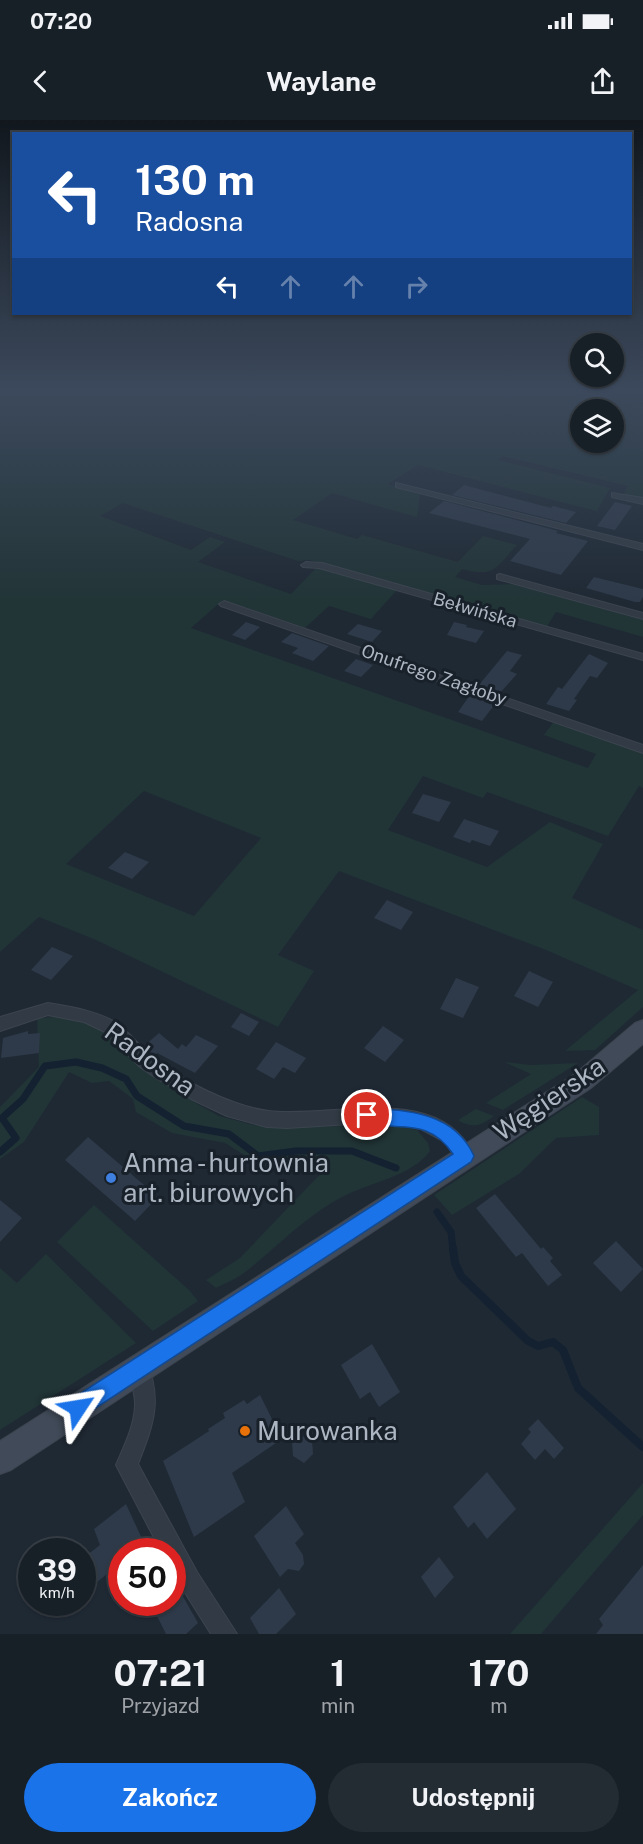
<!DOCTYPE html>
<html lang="pl">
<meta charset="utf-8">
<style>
body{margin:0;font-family:"Public Sans",sans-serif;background:#242c33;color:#f1f3f6;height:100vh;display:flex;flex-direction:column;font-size:22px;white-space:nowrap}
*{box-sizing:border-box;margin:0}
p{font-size:20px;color:#9ea2a7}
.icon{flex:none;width:33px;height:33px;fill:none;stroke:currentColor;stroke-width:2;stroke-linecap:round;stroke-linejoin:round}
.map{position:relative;height:1514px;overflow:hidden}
.panel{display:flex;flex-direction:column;background:#171f27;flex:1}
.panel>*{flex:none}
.banner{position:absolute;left:12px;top:12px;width:620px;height:183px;border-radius:0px;box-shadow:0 2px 4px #0004,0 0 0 2px #363d44;background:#1a4fa0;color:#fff;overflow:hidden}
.buttons{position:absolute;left:570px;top:213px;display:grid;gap:12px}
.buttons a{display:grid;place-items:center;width:54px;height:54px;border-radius:50%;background:#171f27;box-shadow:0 2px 4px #0004,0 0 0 2px #363d44;font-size:30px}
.speed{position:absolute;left:18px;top:1418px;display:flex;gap:12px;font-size:30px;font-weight:700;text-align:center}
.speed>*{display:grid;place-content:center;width:78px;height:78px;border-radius:50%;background:#171f27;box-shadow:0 2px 4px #0004,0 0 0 2px #363d44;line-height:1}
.speed small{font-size:15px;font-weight:400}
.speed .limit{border:9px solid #d22;background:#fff;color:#111}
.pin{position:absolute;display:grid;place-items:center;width:51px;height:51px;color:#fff;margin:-26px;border:3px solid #fff;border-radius:50%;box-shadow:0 2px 6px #0007}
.me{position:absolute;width:66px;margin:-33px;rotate:57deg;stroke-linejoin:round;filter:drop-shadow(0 0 4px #0008)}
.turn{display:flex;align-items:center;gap:21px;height:126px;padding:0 24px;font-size:27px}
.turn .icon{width:78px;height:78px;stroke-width:2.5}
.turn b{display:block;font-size:42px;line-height:51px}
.lanes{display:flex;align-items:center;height:57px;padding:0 24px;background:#0003;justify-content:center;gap:30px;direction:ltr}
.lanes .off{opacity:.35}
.eta{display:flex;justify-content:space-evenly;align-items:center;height:102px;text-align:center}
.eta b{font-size:36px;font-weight:700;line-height:42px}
.action{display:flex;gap:12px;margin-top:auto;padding:12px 24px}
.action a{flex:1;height:69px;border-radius:36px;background:#1a73e8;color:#fff;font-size:24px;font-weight:700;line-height:69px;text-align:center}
.action a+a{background:#242c33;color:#f1f3f6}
.status{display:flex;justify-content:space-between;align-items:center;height:42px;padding:0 30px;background:#171f27;direction:ltr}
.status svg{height:16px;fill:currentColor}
header{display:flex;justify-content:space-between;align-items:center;height:78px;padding:0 24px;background:#171f27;font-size:27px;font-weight:700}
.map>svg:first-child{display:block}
</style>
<div class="status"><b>07:20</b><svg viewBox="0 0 49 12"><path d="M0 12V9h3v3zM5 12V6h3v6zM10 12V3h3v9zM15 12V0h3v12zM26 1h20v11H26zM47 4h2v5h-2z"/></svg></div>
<header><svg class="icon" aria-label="back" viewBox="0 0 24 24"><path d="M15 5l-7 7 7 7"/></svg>Waylane<svg class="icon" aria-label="share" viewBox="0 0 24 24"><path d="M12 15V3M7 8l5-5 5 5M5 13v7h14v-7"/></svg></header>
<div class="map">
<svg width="643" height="1514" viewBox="0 0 643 1514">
<rect width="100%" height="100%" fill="#1f2934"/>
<path fill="#213436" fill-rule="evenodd" d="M0,271H578L577,276L643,284V379L623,375L628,366L503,336L498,340L610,368L597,391L418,345L388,364L420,374L417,397L332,373L293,400L357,419L362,415L458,442L483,416L517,425C495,448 495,458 462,449L455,457L482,465L515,464L643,500V517L556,492L546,508L310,440L298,441L123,383L100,396L191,430L210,417L225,422L198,442L291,474L316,448L397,470L371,499L329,486L305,508L223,480L191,508L588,648L596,634L544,615L555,600L643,631V668L639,666L608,716L487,672L483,678L423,656L388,710L487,747L550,702L603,724L572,778L643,810V887L595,930L565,931L638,870L546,830L339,751L278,835L314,851L278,907L96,820L39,797L0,832ZM580,290H614V322H580ZM144,671L261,718L194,796L66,744Z
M55,897L85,901L103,909L187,978L219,996L254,1005L286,1007L397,1005L417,1010L428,1023L430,1031C412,1056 372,1062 346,1075C308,1094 280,1124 248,1150C238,1158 226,1163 216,1168L206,1160L240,1138L326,1048L306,1047L291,1039L249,1038L225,1023L172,1013L136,992L133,979L109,961L92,963L69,952L24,1022L0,1039V987L39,947L37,898Z
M504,942L531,945L578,943L503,990L486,983L531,954Z
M582,977L599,987V1015L556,1018L519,1054L452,1095L434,1075Z
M476,989L494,996C481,1006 472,1009 458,1000Z
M94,1085L189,1170L198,1181L153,1211L57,1122Z
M46,1134L136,1223L0,1310V1148L17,1163Z
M643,1363V1395L541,1514H510Z"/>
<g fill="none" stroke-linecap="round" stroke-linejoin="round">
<path stroke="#132131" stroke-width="7" d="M0,1032L16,1018L2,998L23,979L45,946L76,942L102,948L126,959L137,976L184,1006L229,1014L258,1036L296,1031H352L396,1048
M437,1092L451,1112L453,1130"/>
<path stroke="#132131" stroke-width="8" d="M453,1128L455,1143L461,1156L528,1221L538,1226L553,1222L563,1230L578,1268L643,1327"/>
</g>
<path fill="#2e3a49" d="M464,365L551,388L553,386L576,392L566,403L452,375Z
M444,381L558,411L556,413L588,421L561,455L510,441L530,419L429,393Z
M615,382L632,386L615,410L597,406Z
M594,457L643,469V477L640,482H635L586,468Z
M246,502L260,507L245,520L232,515Z
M454,502L467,505L466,507L484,511L476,523L447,515Z
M358,504L382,511L372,522L347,514Z
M292,513L329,526L313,541L292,533L298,528L281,522Z
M507,531L522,535L510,551L517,554L500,573L478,566Z
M589,534L608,543L597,558L590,556L574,579L577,580L569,591L546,584L558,567L562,569Z
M356,539L373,545L361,557L344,551Z
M470,575L495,584L482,601L458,592Z
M423,674L451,682L439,702L412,693Z
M464,699L499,711L490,726L472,720L470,723L453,717Z
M125,732L149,742L132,759L108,748Z
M387,780L413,792L401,810L374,798Z
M52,827L73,836L51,860L31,850Z
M529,851L553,862L538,887L514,876Z
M456,858L479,867L463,898L440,889Z
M241,893L259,902L249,916L231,907Z
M383,906L404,920L385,942L364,928Z
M28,911V914L40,913L39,933L1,938L3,918Z
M159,913L178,929L182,924L186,927L196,915L218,926L195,953L157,933L154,936L144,926Z
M276,922L306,938L295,953L283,947L274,959L256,949Z
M88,1017L158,1077L135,1101L65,1040Z
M495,1074L541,1129L543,1127L553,1138L550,1141L562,1155L548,1166L522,1133L516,1137L476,1088Z
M0,1080L22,1098L0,1122Z
M616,1121L643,1149L621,1172L593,1143Z
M372,1224L400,1272L379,1287L370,1272L360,1279L341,1245Z
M260,1275L282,1319L232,1353L245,1382L194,1417L163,1341L209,1311L208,1309L225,1298L223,1293L244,1280L247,1284Z
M538,1299L564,1328L554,1339L545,1329L535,1340L521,1324L531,1312L528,1309Z
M300,1315L312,1320L313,1334L304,1343L293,1336L292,1323Z
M487,1352L516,1389L487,1419L474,1402L468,1408L453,1387Z
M126,1384L144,1423L135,1431H122V1442L87,1470L82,1461V1439L100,1425L94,1409Z
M286,1386L304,1414L295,1423L303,1435L304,1444L299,1451L288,1449L280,1457L254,1416Z
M439,1437L454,1457L435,1478L421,1457Z
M643,1445V1514H596L603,1505L599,1499Z
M172,1457L198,1503L186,1514H166L150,1482H172Z
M279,1468L296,1494L276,1514H259L250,1498Z"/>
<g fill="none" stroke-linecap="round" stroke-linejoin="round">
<g stroke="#3c444f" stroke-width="2">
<path id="minor" d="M396,363L643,424V430L396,367Z
M612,373L643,378V384L612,377Z
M306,442L322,443L643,534V540L319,448L303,447L301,445Z
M500,454L643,493V499L497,459V455Z
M224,481L643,625V633L221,486L219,484Z
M48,883C71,887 93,890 113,901C127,909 138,925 150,935C177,959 233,987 269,991C331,999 440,961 474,1036L471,1042L465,1044L459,1042L445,1022L421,1009L406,1006L367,1003L287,1008L267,1007L227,996L191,979L156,958L140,947L105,912L84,902L48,895L0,911V897Z
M139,1237L146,1240C163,1281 153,1305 138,1344L197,1452L237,1514H211L172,1452V1431H161L116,1345C124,1326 134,1307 135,1286C136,1271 126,1253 132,1240Z"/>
</g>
<g stroke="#3c444f" stroke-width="2">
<path id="secondary" d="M643,900V924L591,968L11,1350L0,1354V1321L575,954L635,903Z"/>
</g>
<use href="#minor" fill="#323b45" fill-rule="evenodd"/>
<use href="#secondary" fill="#404a58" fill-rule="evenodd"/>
</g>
<linearGradient id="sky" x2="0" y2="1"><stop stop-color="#11171d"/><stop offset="0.56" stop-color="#3c495c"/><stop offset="1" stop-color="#3c495c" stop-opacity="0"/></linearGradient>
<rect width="643" height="483" fill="url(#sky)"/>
<path fill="#1a73e8" stroke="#114b97" stroke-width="1.5" d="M367,988C408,990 455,993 474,1036L471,1042L85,1295L78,1298L70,1295L67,1288L70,1280L453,1034C426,994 396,1014 361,1001L359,995L361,990Z"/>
<circle fill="#3f7fe0" stroke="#182029" stroke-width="2" cx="111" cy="1058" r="6"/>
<circle fill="#e8710a" stroke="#182029" stroke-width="2" cx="245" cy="1311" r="6"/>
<g text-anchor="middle" stroke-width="6" stroke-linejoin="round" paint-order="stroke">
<g font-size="18" fill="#acb6c3" stroke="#182029">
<text transform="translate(475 490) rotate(16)" y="6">Bełwińska</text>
<text transform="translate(434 555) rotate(19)" y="6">Onufrego Zagłoby</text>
</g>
<g font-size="26" fill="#acb6c3" stroke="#182029">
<text transform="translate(150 939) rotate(36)" y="9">Radosna</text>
<text transform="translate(549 979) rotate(-34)" y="9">Węgierska</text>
</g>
<g font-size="26" fill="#acb6c3" stroke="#182029" text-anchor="start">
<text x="123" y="1052">Anma - hurtownia<tspan x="123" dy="30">art. biurowych</tspan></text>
<text x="257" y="1320">Murowanka</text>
</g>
</g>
</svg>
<div class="buttons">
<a><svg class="icon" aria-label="search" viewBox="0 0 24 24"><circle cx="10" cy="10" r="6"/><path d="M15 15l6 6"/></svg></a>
<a><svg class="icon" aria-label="layers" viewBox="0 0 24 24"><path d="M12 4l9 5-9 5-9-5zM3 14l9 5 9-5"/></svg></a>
</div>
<div class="speed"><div>39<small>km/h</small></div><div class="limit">50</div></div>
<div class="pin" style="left:367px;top:995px;background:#d93025"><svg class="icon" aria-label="arrive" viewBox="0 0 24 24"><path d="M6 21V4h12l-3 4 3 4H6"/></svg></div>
<svg class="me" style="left:78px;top:1288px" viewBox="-20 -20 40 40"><path d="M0-17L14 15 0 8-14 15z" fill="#1a73e8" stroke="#fff" stroke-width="4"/></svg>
<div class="banner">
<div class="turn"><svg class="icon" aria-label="left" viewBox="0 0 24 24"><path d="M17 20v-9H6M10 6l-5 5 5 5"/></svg><div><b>130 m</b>Radosna</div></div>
<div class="lanes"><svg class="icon" aria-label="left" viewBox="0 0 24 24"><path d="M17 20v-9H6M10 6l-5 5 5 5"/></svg><svg class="icon off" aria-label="ahead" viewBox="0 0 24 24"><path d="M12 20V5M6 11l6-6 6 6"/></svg><svg class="icon off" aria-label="ahead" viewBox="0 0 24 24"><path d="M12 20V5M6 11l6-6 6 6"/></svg><svg class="icon off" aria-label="right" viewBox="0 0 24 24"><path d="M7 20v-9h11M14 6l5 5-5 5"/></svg></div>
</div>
</div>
<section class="panel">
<div class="eta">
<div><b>07:21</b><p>Przyjazd</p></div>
<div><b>1</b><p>min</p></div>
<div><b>170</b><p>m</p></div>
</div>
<div class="action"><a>Zakończ</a><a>Udostępnij</a></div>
</section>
